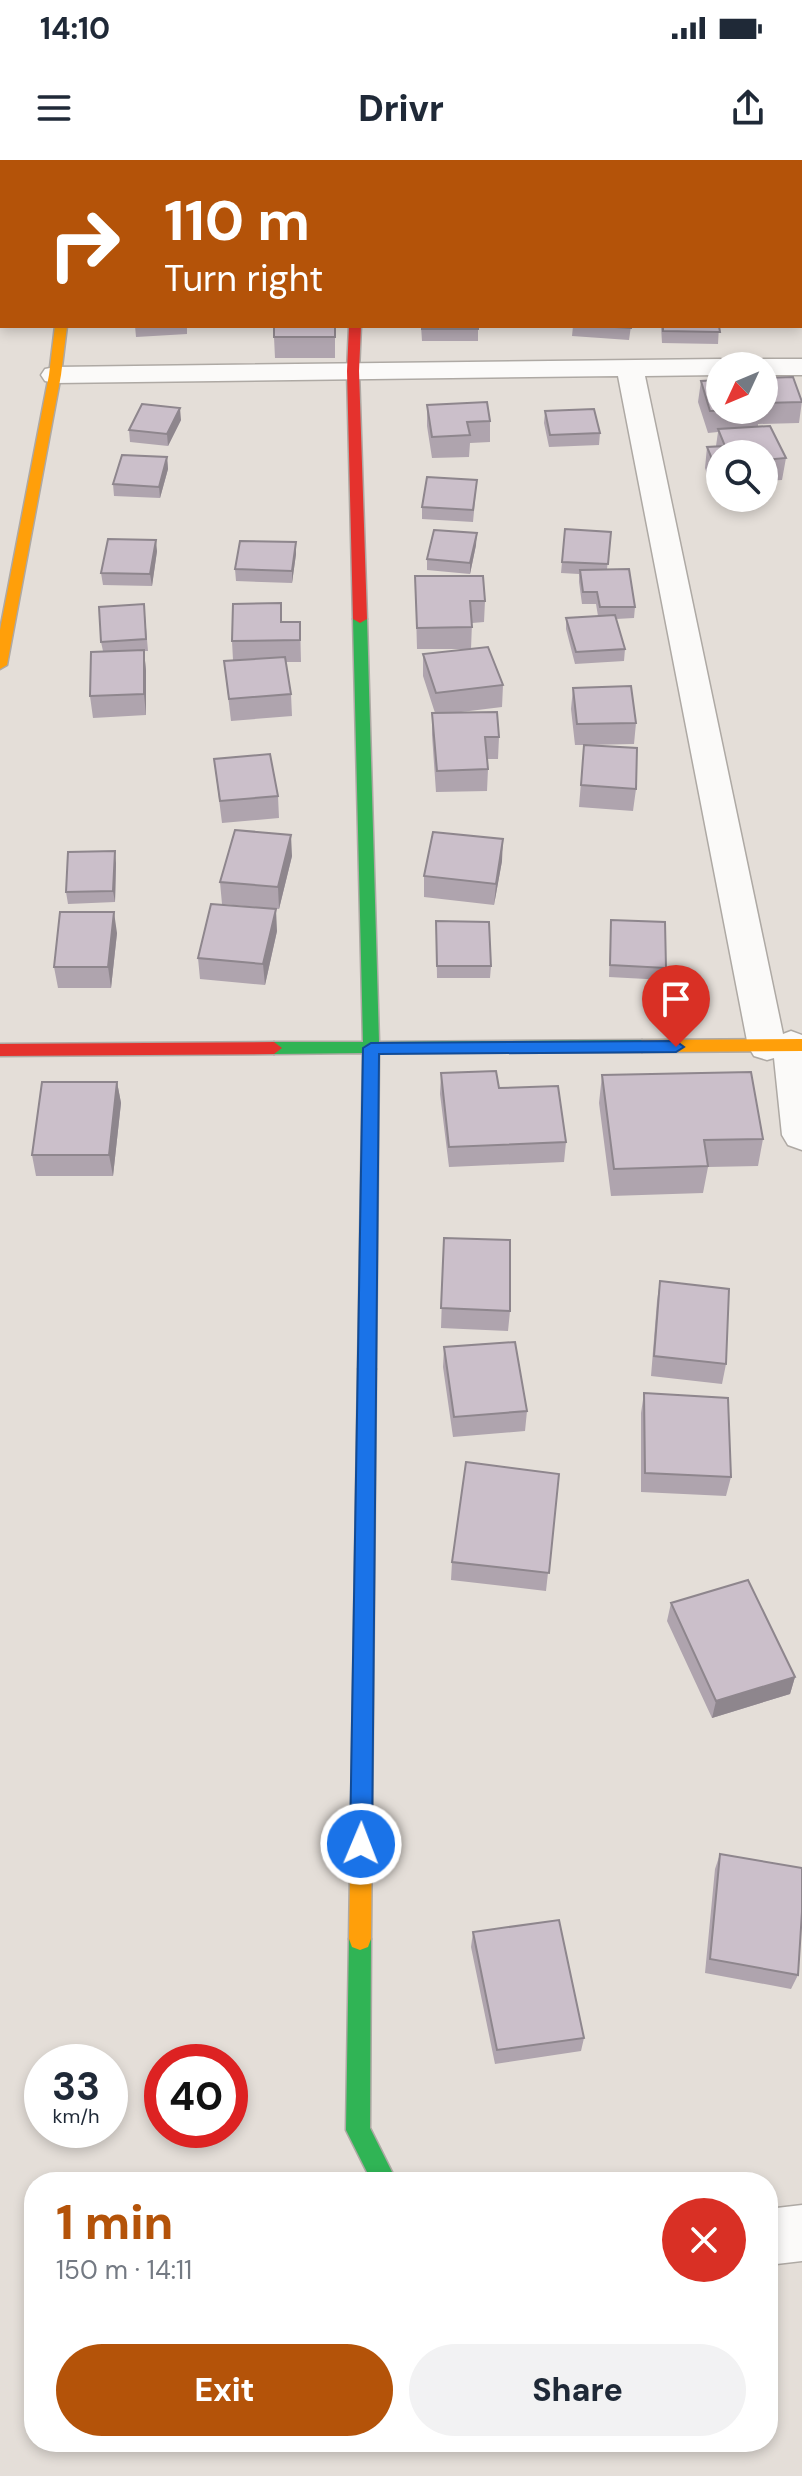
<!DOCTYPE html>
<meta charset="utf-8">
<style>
body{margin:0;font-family:"DM Sans",sans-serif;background:#f2f2f3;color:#1f2937;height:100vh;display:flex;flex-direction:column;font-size:30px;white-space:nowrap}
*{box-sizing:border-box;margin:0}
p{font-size:26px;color:#747a83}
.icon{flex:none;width:44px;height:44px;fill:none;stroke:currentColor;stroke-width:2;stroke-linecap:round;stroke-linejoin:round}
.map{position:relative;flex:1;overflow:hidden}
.panel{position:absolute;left:24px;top:2012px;width:754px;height:280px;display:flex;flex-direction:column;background:#fff;border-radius:32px;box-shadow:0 4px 12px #0003}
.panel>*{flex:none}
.hud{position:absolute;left:0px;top:0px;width:802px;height:168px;box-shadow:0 4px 12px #0003;background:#b45309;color:#fff;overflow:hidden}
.needle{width:52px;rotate:226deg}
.controls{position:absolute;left:706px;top:192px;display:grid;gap:16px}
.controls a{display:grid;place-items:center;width:72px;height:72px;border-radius:50%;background:#fff;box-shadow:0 4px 12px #0003;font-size:40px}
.speed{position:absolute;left:24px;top:1884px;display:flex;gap:16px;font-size:40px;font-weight:700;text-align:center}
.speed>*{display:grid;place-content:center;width:104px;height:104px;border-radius:50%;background:#fff;box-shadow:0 4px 12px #0003;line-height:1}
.speed small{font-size:20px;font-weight:400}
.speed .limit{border:12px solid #d22;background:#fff;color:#111}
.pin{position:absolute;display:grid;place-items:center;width:68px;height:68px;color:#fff;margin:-82px -34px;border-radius:50% 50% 50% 0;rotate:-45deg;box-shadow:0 0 8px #0007}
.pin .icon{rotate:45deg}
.me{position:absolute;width:88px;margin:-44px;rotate:1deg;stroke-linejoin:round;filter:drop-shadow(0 0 6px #0008)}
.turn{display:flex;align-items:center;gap:28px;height:168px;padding:0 32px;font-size:36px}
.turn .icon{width:104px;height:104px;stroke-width:2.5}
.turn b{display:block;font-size:56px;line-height:68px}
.round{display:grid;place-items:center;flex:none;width:84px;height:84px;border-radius:42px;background:#f2f2f3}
.overview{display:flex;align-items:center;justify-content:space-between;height:136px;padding:0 32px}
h1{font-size:48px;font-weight:800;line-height:60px;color:#b45309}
.primary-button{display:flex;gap:16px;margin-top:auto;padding:16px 32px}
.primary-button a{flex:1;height:92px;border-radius:48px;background:#b45309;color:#fff;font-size:32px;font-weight:800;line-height:92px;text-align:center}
.primary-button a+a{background:#f2f2f3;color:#1f2937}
.status{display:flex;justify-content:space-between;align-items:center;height:56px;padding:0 40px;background:#fff;direction:ltr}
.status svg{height:22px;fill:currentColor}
header{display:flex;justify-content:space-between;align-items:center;height:104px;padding:0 32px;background:#fff;font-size:36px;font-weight:800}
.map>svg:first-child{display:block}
</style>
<div class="status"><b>14:10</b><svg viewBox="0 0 49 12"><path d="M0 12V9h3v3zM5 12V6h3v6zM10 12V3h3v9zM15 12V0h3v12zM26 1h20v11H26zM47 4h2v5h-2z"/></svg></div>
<header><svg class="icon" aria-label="menu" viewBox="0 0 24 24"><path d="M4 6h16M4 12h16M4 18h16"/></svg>Drivr<svg class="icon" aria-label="share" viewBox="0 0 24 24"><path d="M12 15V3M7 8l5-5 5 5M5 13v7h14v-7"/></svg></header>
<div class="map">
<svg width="802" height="2316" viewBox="0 0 802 2316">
<rect width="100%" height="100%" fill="#e4ded8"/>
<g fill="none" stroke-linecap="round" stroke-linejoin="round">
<g stroke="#aea9a4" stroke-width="3">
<path id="street" d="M351,0H375V2H351Z
M0,15H2V29H0Z
M800,64H802V80H800Z
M720,199L730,201L733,206H720V215L645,216L783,874L791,871L802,875V990L788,985L782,975L774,898L767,900L754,896L748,886L618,216L55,223L45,221L41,215L45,209L55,207Z
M764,199H802V215H764V206H751L754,201Z
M802,2045V2101L768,2105V2049Z"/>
</g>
<g stroke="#aea9a4" stroke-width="3">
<path id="fast" d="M360,455L367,459L379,882L642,880L650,886L642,892L379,893L376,1209L373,1214H361L358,1209L363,893L274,894L266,888L274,882H363L353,459Z
M360,1768L368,1771L371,1779L370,1968L397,2022H372L346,1970L349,1779L352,1771Z"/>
</g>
<g stroke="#aea9a4" stroke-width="3">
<path id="slow" d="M55,166H67L61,215L7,505L0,509V470L49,215Z
M802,879V891L642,892L634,886L642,880Z
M367,1202L373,1204L376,1209L371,1779L368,1787L360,1790L352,1787L349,1779L358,1209L361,1204Z"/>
</g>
<g stroke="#aea9a4" stroke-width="3">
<path id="jam" d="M349,166H361L359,211L367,459L360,463L353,459L347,211Z
M274,882L282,888L274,894L0,896V884Z"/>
</g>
<use href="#street" fill="#fbfaf9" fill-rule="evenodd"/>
<use href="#fast" fill="#30b455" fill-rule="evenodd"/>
<use href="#slow" fill="#ff9f0a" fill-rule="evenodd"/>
<use href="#jam" fill="#e5322d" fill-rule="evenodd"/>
</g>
<path fill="#afa4ae" d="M0,0H14L13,2H2V5H0Z
M156,0H202L166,2L156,1Z
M266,0H310V2H266Z
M524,0H585V2H525Z
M778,0H802V8H800V2H779Z
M0,38H2V81H0Z
M800,93L802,94V121H800Z
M135,166H187V174L136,177Z
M335,166V198H275L274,177Z
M421,166H478V181H422Z
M573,166H631L629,180L572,176Z
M661,166H719L718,184L662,183Z
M764,218L802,241L799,263L758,264V267L786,298L782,320L764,321V294H720V324L711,325L705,308L707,287L716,286L718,272L708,273L698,242L701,221L720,250H764Z
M427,245L490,261V282L470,283L469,297L432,298L427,266Z
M545,251L600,273L599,285L549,287L544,263Z
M181,260L168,286L130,282L129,270Z
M167,297L168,309L160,338L114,336L113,324Z
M477,320L473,362L422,359V347Z
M565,369L611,372L607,409L635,447L634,458L616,459L625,489L624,501L575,504L566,469V458L598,456L596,444H582L579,422V414L561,413Z
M296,382V394L292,423L236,421L235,409Z
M476,385L470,414L427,410V399Z
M157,391L152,426L103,425L101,413Z
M415,416L485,441L484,462L472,463L471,489L503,525L502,547L453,553L499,577L498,599H487L488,609L487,631L436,632L432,575V553H435L423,516V494L468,489H417Z
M281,443L282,462H300L301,502H286L291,534L292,556L231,561L224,501L233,500L232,481Z
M144,444L148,491H144L146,511V555L93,558L90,536L103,491L101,482Z
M573,528L636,563L634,584L586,585L636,629L633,651L579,647L584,585H575L571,549Z
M214,599L278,636L279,658L222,663Z
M292,696L279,749L222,744L220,722Z
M502,701L494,745L424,737V716Z
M116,703L115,742L68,744L66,732Z
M611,760L666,808L665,820L609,817Z
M436,761L491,806L490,818H437Z
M277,771L265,825L200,819L198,798Z
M117,773L111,828H58L54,807Z
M441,913L499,928L566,982L564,1002L449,1007L440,934Z
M602,915L763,979L758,1006L708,1007L703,1033L611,1036L599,943Z
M117,922L121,943L113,1016H36L32,995Z
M444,1078L510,1151L508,1171L441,1168Z
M660,1121L726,1204L722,1224L651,1216L657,1141Z
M444,1187L527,1251L525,1271L453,1277L443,1207Z
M644,1233L731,1317L726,1336L641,1332V1253Z
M559,1314L546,1431L451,1420L452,1402Z
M671,1443L795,1517L790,1534L712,1558L667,1461Z
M720,1694L798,1815L791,1829L705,1813L715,1709Z
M473,1772L584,1878L581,1891L495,1904L471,1787Z"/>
<path fill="#8e868d" d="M1,128L2,141L0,145V130Z
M180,248L181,260L168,286L167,274Z
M167,297L168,309L160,338L159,327Z
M477,373L476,385L470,414V403Z
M156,380L157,391L152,426L150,414Z
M296,382V394L292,423V411Z
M144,490L146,511V555L144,534Z
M291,675L292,696L279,749L278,727Z
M503,679L502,701L494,745L496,724Z
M115,691L116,703L115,742L113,731Z
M276,749L277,771L265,825L263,804Z
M114,752L117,773L111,828L108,807Z
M117,922L121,943L113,1016L109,995Z
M795,1517L790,1534L712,1558L716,1541Z"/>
<path fill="#cbbfca" stroke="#8e868d" stroke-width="2" d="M0,38H2V60L0,61Z
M800,93L802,94V109H800Z
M274,166H335V177H274Z
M422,166H478V169H422Z
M598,166H631V168Z
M663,166H719L720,172L663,171Z
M793,217L802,242L764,243V218Z
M720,220V250H745L710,251L701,221Z
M487,242L490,261L467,262L470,275L432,277L427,245Z
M142,244L180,248L167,274L129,270Z
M594,249L600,273L550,275L545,251Z
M770,266L786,298L764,300V294H720V303L714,304L707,287L725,286L718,269Z
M122,295L167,297L159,327L113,324Z
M427,317L477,320L473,350L422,347Z
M565,369L611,372L608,404L562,402Z
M434,370L477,373L470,403L427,399Z
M108,379L156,380L150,414L101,413Z
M240,381L296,382L292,411L235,409Z
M629,409L635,447H600L597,432H583L580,410Z
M415,416H483L485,441H470L472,467L417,468Z
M281,443V462H300V480L232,481L233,444Z
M144,444L146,479L101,482L99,447Z
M615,455L625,489L576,492L566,458Z
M488,487L503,525L436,533L423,494Z
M144,490V534L90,536L91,492Z
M285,497L291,534L229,539L224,501Z
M631,526L636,563L577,564L573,528Z
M497,552L499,577H485L488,609L437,611L432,553Z
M584,585L637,588L636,629L581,625Z
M270,594L278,636L220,641L214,599Z
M235,670L291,675L278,727L220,722Z
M433,672L503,679L496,724L424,716Z
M115,691L113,731L66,732L68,692Z
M211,744L276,749L263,804L198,798Z
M60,752H114L108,807H54Z
M611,760L665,762L666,808L610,805Z
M436,761L489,762L491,806H437Z
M496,911L499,928L558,926L566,982L449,987L441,913Z
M751,912L763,979L704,980L708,1006L614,1009L602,915Z
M42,922H117L109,995H32Z
M444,1078L510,1080V1151L441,1148Z
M660,1121L729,1129L726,1204L654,1196Z
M515,1182L527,1251L454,1257L444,1187Z
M644,1233L728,1238L731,1317L645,1313Z
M466,1302L559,1314L549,1413L452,1402Z
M748,1420L795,1517L716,1541L671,1443Z
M720,1694L802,1708V1752L798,1815L710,1799Z
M559,1760L584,1878L497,1890L473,1772Z"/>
<path fill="#1a73e8" stroke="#114b97" stroke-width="2" d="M676,881L684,887L676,892L379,894L372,1684L369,1691L361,1694L354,1691L350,1684L363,888L371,883Z"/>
</svg>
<div class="controls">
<a><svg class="needle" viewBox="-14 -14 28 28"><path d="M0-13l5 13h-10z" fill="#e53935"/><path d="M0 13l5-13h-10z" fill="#747a83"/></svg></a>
<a><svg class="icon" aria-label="search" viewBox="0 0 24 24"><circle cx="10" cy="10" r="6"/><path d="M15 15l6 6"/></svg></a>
</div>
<div class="speed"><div>33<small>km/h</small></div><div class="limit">40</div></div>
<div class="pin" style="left:676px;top:887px;background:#d93025"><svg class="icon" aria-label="arrive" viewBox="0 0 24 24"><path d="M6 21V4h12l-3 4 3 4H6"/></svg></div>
<svg class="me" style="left:361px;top:1684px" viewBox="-20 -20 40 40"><circle r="17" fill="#1a73e8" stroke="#fff" stroke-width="3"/><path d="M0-11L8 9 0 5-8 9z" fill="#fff"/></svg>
<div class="hud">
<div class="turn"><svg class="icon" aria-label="right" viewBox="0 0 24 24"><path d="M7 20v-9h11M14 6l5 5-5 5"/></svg><div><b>110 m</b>Turn right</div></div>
</div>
<section class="panel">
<div class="overview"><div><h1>1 min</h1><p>150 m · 14:11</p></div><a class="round" style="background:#d93025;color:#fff"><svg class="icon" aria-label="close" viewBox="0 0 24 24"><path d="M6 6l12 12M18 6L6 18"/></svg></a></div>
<div class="primary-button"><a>Exit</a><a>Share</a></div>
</section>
</div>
